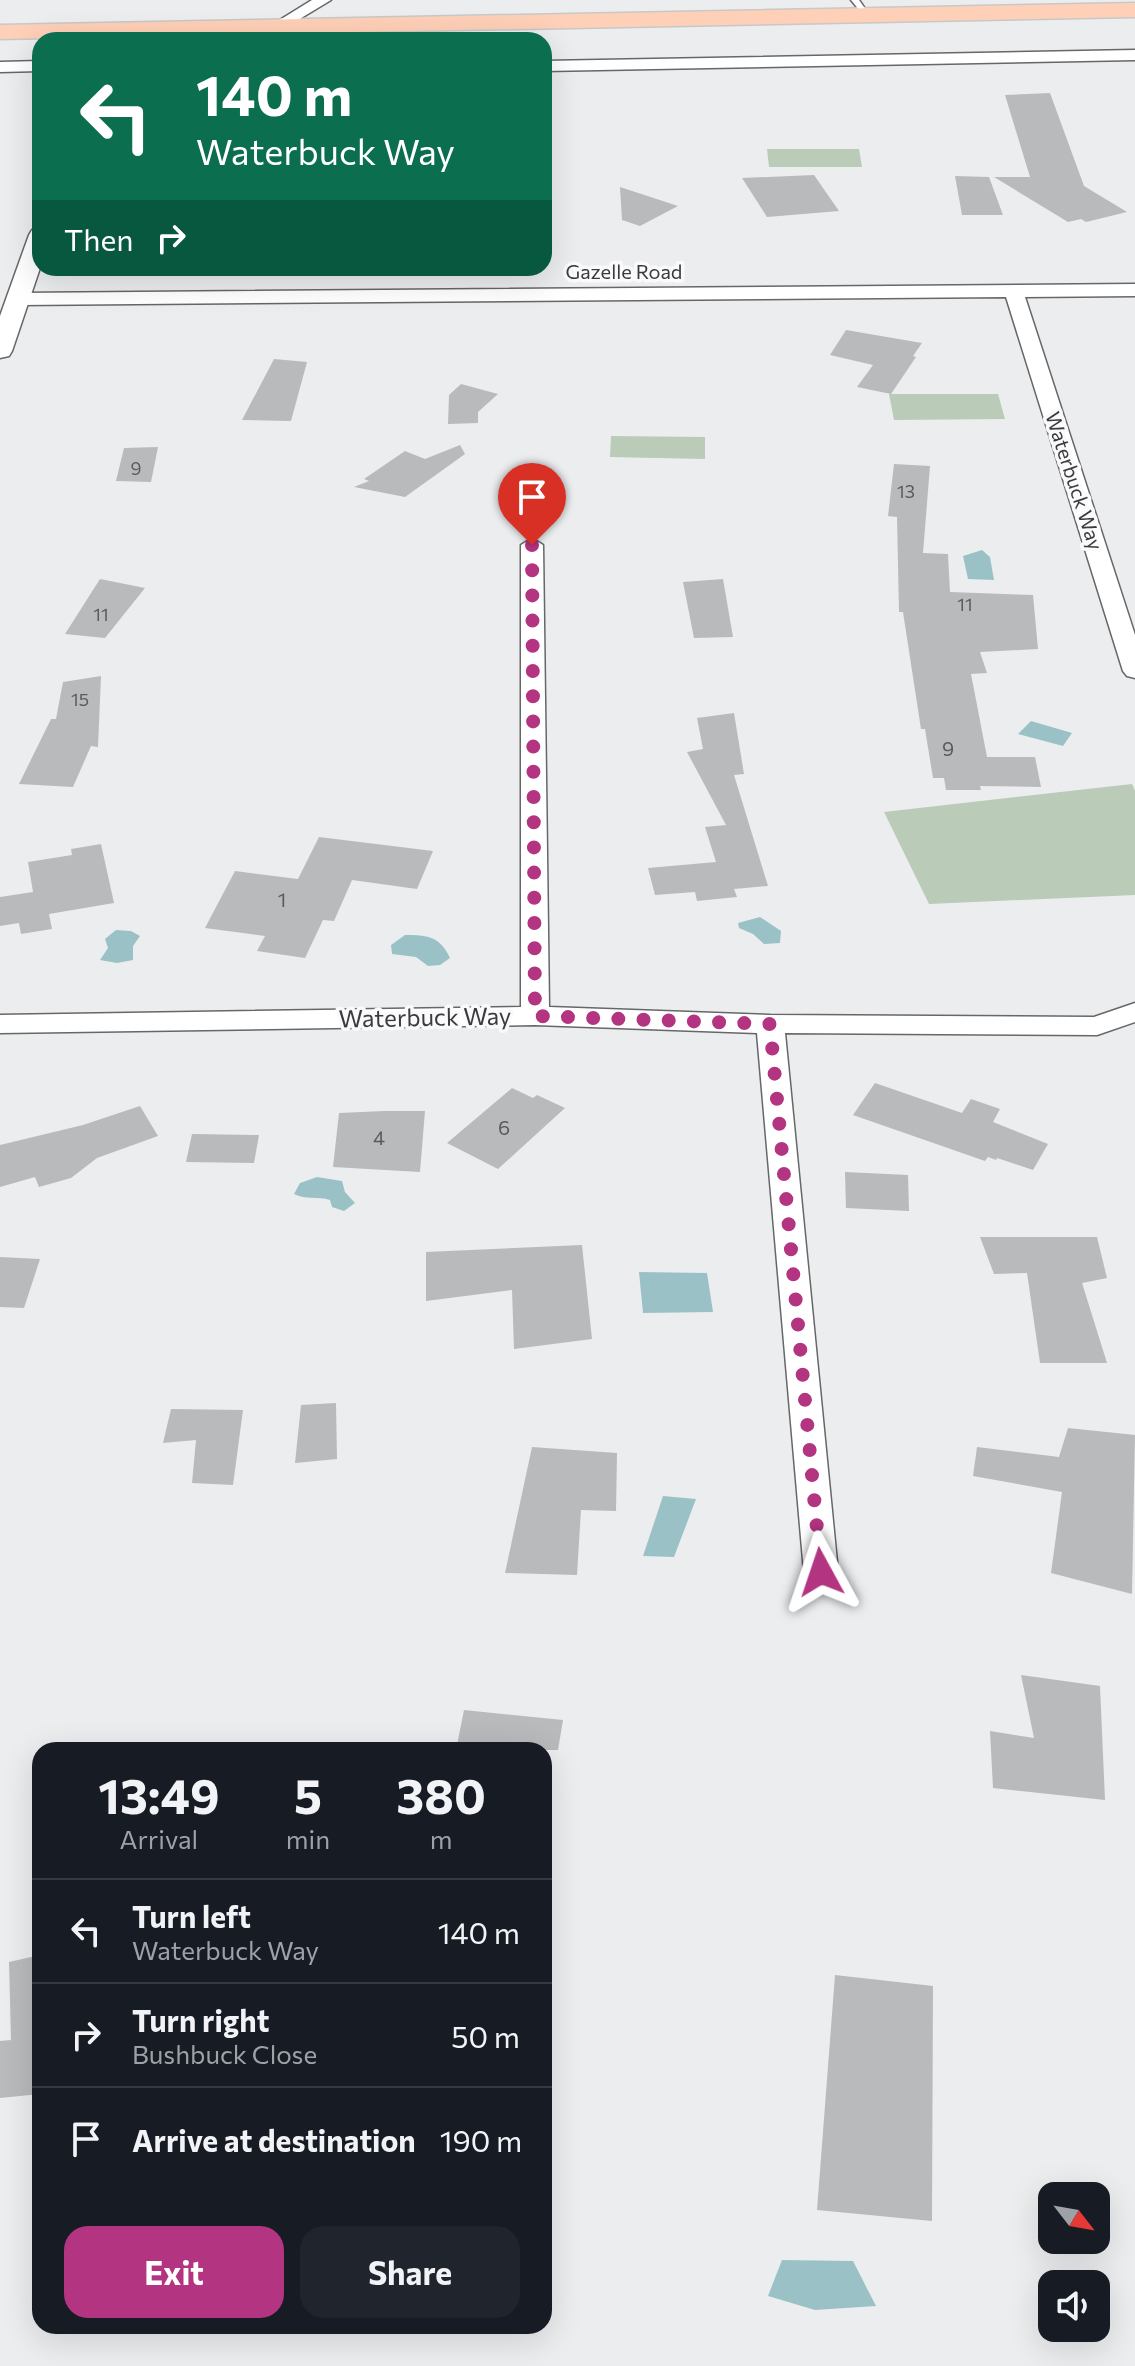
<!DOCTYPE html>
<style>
body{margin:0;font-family:Commissioner,sans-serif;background:#20242c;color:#f1f3f6;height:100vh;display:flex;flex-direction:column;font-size:30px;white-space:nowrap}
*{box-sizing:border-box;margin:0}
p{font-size:26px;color:#9ea1a6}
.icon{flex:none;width:44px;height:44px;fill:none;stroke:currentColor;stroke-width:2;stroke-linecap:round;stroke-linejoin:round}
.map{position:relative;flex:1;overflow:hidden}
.panel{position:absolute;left:32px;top:1742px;width:520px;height:592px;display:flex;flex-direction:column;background:#171b24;border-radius:24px;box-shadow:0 8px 32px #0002}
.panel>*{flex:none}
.hud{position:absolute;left:32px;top:32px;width:520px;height:244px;border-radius:24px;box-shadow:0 8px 32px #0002;background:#0b6e4f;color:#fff;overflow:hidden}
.needle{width:52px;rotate:121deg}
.controls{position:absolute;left:1038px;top:2182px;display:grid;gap:16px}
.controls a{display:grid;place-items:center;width:72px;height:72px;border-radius:16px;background:#171b24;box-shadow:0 8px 32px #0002;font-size:40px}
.pin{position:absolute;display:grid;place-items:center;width:68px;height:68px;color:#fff;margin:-82px -34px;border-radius:50% 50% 50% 0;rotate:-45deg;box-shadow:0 0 8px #0007}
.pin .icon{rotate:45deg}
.me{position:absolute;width:88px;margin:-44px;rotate:355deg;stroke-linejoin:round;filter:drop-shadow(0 0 6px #0008)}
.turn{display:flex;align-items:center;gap:28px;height:168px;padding:0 32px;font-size:36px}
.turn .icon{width:104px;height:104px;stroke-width:2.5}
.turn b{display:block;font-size:56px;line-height:68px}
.then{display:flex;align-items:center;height:76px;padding:0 32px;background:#0003;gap:16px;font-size:30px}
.eta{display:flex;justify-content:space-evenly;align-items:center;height:136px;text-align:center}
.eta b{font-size:48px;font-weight:700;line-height:56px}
.button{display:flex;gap:16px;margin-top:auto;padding:16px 32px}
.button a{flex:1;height:92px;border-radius:24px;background:#b33481;color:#fff;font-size:32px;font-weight:700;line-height:92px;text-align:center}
.button a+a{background:#20242c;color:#f1f3f6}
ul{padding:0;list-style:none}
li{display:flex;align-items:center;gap:24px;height:104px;padding:0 32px;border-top:2px solid #363941}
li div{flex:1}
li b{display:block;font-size:30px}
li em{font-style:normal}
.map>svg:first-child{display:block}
</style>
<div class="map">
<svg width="1135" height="2366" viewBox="0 0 1135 2366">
<rect width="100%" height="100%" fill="#ecedef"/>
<path fill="#bacbb8" d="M767,149H859L862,167H769Z
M889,394H998L1005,419L894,420Z
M611,436L705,437V459L610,457Z
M1132,784L1135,791V895L929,904L884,812Z"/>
<path fill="#9ac2c6" d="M982,550L990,557L994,580L968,579L963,556Z
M1031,721L1072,733L1063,746L1018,734Z
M760,917L781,931L780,943L764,944L753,934L739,928L738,923Z
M116,930L131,931L140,936L133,946V960L117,963L100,960L108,948L105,939Z
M405,935C427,935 440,936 450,958L440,965L428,966L416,957L392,954L391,945Z
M317,1177L342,1181L345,1192L355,1203L344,1211L332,1207L330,1200C318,1196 305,1200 294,1194L300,1183Z
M639,1272L707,1273L713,1312L643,1313Z
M663,1496L696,1499L674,1557L643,1556Z
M782,2260L853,2261L876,2306L815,2310L768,2296Z"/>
<path fill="#b9babc" d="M1050,93L1084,186L1127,212L1086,222L1081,219L1068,222L994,177H1030L1005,95Z
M814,175L839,211L767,217L742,178Z
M955,176L989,177L1003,215H962Z
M620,187L678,206L640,226L622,220Z
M846,330L922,343L913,356L916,357L891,394L857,387L873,365L830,355Z
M274,359L307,362L291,421L242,420Z
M461,384L498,394L478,412V423L448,424L449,395Z
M460,445L465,454L405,497L354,487L369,481L364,479L405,451L425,459Z
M158,447L151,482L116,481L124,448Z
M894,464L930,466L923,553L948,554L950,592L1033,595L1038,649L980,652L987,673L971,674L987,757H1035L1041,787L980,786L981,790H946L944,778H933L925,729H921L903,612H899L897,517L888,516Z
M100,579L145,588L105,638L65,634Z
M723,579L733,637L694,638L683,582Z
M101,676L98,747L91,746L73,787L19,784L51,719H56L63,682Z
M734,713L744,774L734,775L768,886L734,889L737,897L697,901L695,892L655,895L648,868L716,862L705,827L726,825L687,752L703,749L697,718Z
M319,837L433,851L417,889L352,880L334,921L323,920L305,958L257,951L265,936L205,928L235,871L298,879Z
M101,844L114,903L49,914L52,929L21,934L19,923L0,926V897L33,892L28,862L72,855L71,849Z
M875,1083L962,1113L971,1099L1000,1109L993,1122L1048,1144L1033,1170L997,1158L996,1160L988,1157L985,1161L853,1115Z
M512,1088L533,1098L537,1095L565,1108L498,1169L447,1143Z
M140,1106L158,1136L97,1158L71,1178L39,1187L35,1177L0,1187V1145L83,1125Z
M384,1111H425L420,1172L333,1167L339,1113Z
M192,1134L259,1135L254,1163L186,1162Z
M845,1172L908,1175L909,1211L846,1208Z
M980,1237H1097L1107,1278L1082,1283L1107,1363H1040L1027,1273L994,1274Z
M582,1245L592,1339L514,1349L512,1290L426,1301V1252Z
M0,1257L40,1259L24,1308L0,1307Z
M336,1403L337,1459L295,1463L301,1405Z
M171,1409L243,1410L233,1485L192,1483L196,1440L163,1443Z
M1068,1428L1135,1435L1132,1594L1051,1573L1062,1492L973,1476L977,1447L1059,1457Z
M532,1447L617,1453L616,1511L581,1510L577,1575L505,1573Z
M1021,1675L1100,1686L1105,1800L993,1788L990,1731L1034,1738Z
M464,1710L563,1720L558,1750H456Z
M40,1955V2094L0,2098V2041L11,2040L9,1962Z
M835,1975L933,1986L932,2221L817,2210Z"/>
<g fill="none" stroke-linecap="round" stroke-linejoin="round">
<g stroke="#666769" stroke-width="3">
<path id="service" d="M851,0H859L871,17H865Z"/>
</g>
<g stroke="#666769" stroke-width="3">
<path id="minor" d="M312,0H331L283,29L278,31L270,26Z
M1135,50V60L544,71V61Z
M40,61V71L0,72V62Z
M1135,284V296L1025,297L1135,635V678L1127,676L1123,671L1006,297L18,305L9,299L18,293Z
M532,538L543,545L549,1007L770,1015L1094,1017L1135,1003V1022L1097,1035L785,1033L838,1572L833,1582L821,1586L809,1582L804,1572L757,1033L535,1025L0,1033V1015L521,1007V545Z"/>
</g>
<g stroke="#666769" stroke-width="3">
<path id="tertiary" d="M40,228V268L12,351L9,356L0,358V316L29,235L32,230Z"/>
</g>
<g stroke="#c8c8c8" stroke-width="3">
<path id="primary" d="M1135,3V17L0,39V25Z"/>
</g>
<use href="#service" fill="#fff" fill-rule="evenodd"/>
<use href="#minor" fill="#fff" fill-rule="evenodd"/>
<use href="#tertiary" fill="#fff" fill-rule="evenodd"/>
<use href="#primary" fill="#fed0b7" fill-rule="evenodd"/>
</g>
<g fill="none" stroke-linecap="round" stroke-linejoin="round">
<path stroke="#b33481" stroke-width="14" stroke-dasharray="0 25.2" d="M532,545L535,1016L770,1024L821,1572"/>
</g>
<g text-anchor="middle" stroke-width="7" stroke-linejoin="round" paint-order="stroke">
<g font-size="18" fill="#5a5b5c">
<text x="136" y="475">9</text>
<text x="906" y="498">13</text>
<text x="965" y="611">11</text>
<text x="101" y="621">11</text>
<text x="80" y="706">15</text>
</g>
<g font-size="20" fill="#3b3b3c" stroke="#fafafc">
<text x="624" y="279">Gazelle Road</text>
<text transform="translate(1074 481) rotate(72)" y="7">Waterbuck Way</text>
</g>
<g font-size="20" fill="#5a5b5c">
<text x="948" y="756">9</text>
<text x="282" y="907">1</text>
<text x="504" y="1135">6</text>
<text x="379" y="1145">4</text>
</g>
<g font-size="24" fill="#3b3b3c" stroke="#fafafc">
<text transform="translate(425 1018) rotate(-1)" y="8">Waterbuck Way</text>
</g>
</g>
</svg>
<div class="controls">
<a><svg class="needle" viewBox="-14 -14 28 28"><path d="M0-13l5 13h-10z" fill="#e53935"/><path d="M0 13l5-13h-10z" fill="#9ea1a6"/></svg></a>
<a><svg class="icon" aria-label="sound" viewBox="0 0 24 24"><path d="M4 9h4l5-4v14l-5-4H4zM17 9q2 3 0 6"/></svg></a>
</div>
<div class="pin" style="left:532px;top:545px;background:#d93025"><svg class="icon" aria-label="arrive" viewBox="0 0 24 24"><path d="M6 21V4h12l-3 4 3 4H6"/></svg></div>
<svg class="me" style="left:821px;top:1572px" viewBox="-20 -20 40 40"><path d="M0-17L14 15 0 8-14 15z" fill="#b33481" stroke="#fff" stroke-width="4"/></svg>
<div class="hud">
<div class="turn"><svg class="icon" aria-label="left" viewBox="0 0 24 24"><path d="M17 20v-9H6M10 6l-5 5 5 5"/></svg><div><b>140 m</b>Waterbuck Way</div></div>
<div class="then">Then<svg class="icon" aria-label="right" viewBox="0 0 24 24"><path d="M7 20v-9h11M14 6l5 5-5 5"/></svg></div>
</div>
<section class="panel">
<div class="eta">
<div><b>13:49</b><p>Arrival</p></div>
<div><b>5</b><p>min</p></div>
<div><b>380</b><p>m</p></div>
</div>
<ul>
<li><svg class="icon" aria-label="left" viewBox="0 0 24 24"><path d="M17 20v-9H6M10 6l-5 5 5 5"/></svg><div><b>Turn left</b><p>Waterbuck Way</p></div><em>140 m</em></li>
<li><svg class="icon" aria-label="right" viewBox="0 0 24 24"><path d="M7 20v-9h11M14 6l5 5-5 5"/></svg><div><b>Turn right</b><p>Bushbuck Close</p></div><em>50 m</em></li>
<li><svg class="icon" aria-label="arrive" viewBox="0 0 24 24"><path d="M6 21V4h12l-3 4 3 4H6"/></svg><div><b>Arrive at destination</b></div><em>190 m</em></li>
</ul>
<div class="button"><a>Exit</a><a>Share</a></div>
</section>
</div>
